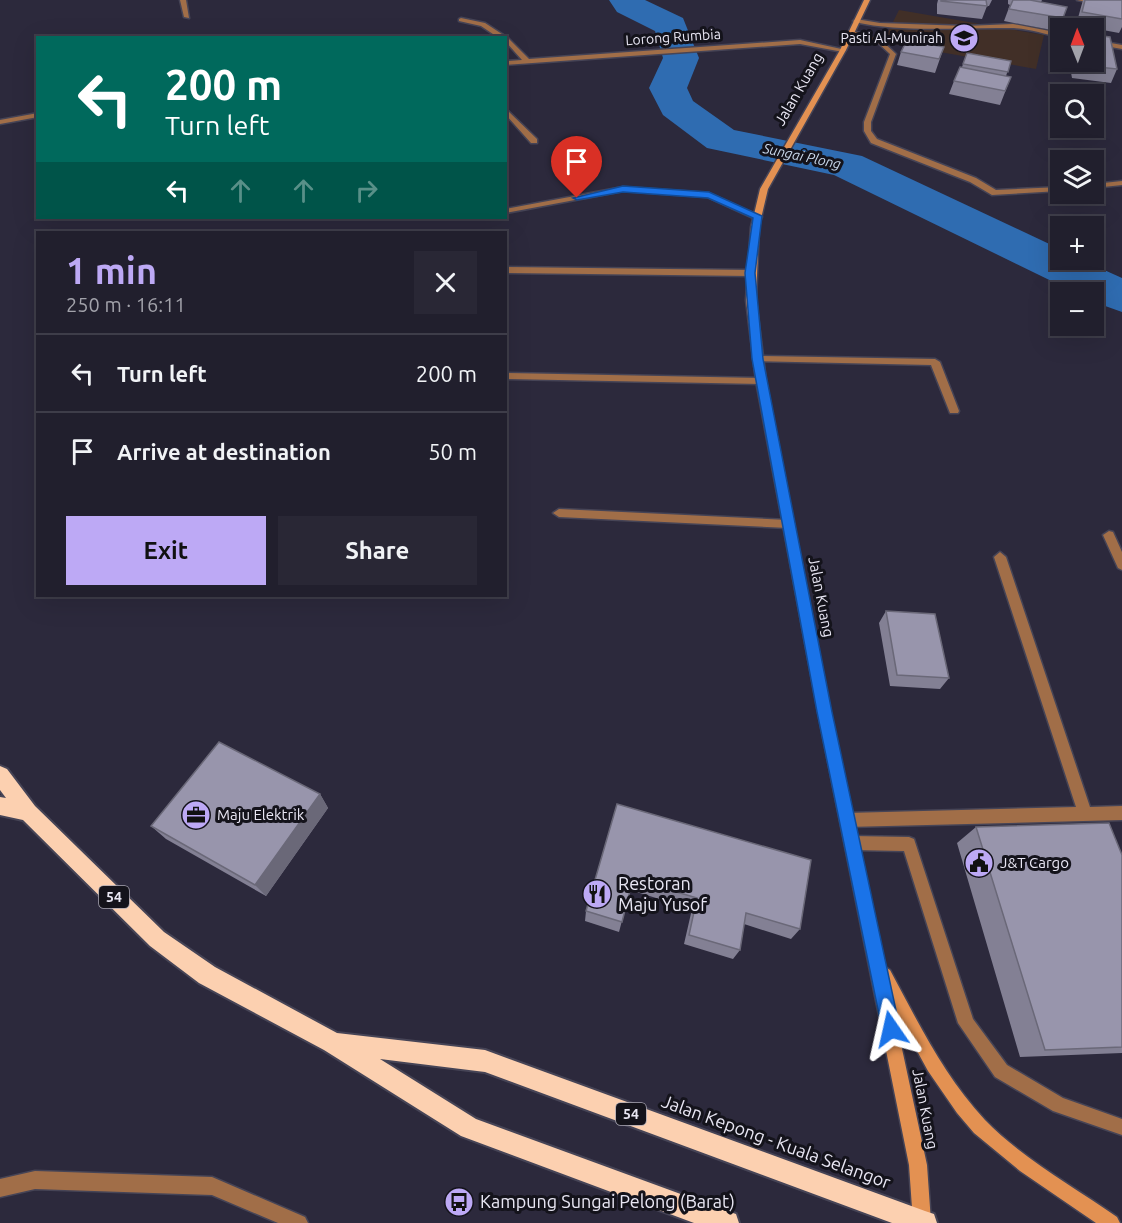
<!DOCTYPE html>
<meta charset="utf-8">
<style>
body{margin:0;font-family:Ubuntu,sans-serif;background:#292735;color:#f1f3f6;height:100vh;display:flex;flex-direction:column;font-size:22px;white-space:nowrap}
*{box-sizing:border-box;margin:0}
p{font-size:20px;color:#a2a2aa}
.icon{flex:none;width:33px;height:33px;fill:none;stroke:currentColor;stroke-width:2;stroke-linecap:round;stroke-linejoin:round}
.map{position:relative;flex:1;overflow:hidden}
.details{position:absolute;left:36px;top:231px;width:471px;height:366px;display:flex;flex-direction:column;background:#211f2d;border-radius:0px;box-shadow:0 6px 24px #0002,0 0 0 2px #3e3d49}
.details>*{flex:none}
.guide{position:absolute;left:36px;top:36px;width:471px;height:183px;border-radius:0px;box-shadow:0 6px 24px #0002,0 0 0 2px #3e3d49;background:#00695c;color:#fff;overflow:hidden}
.needle{width:39px;rotate:359deg}
.controls{position:absolute;left:1050px;top:18px;display:grid;gap:12px}
.controls a{display:grid;place-items:center;width:54px;height:54px;border-radius:0px;background:#211f2d;box-shadow:0 6px 24px #0002,0 0 0 2px #3e3d49;font-size:30px}
.pin{position:absolute;display:grid;place-items:center;width:51px;height:51px;color:#fff;margin:-62px -26px;border-radius:50% 50% 50% 0;rotate:-45deg;box-shadow:0 0 6px #0007}
.pin .icon{rotate:45deg}
.me{position:absolute;width:66px;margin:-33px;rotate:349deg;stroke-linejoin:round;filter:drop-shadow(0 0 4px #0008)}
.turn{display:flex;align-items:center;gap:21px;height:126px;padding:0 30px;font-size:27px}
.turn .icon{width:78px;height:78px;stroke-width:2.5}
.turn b{display:block;font-size:42px;line-height:51px}
.lanes{display:flex;align-items:center;height:57px;padding:0 30px;background:#0003;justify-content:center;gap:30px;direction:ltr}
.lanes .off{opacity:.35}
.round{display:grid;place-items:center;flex:none;width:63px;height:63px;border-radius:0px;background:#292735}
.summary{display:flex;align-items:center;justify-content:space-between;height:102px;padding:0 30px}
h1{font-size:36px;font-weight:700;line-height:45px;color:#bda9f5}
.button{display:flex;gap:12px;margin-top:auto;padding:12px 30px}
.button a{flex:1;height:69px;border-radius:0px;background:#bda9f5;color:#111;font-size:24px;font-weight:700;line-height:69px;text-align:center}
.button a+a{background:#292735;color:#f1f3f6}
ul{padding:0;list-style:none}
li{display:flex;align-items:center;gap:18px;height:78px;padding:0 30px;border-top:2px solid #3e3d49}
li div{flex:1}
li b{display:block;font-size:22px}
li em{font-style:normal}
.map>svg:first-child{display:block}
</style>
<div class="map">
<svg width="1122" height="1223" viewBox="0 0 1122 1223">
<rect width="100%" height="100%" fill="#2c293c"/>
<path fill="#412f27" d="M899,10L1044,35L1036,69L883,42Z"/>
<g fill="none" stroke-linecap="round" stroke-linejoin="round">
<path fill="#2f6cb1" fill-rule="evenodd" d="M609,0H645L683,18L699,58L687,88L693,101L734,130L862,156L1060,249V260H1082L1122,278V312L1094,302V292H1074L834,175L707,148L663,115L649,88L663,58L655,31L617,12Z"/>
<g stroke="#464456" stroke-width="3">
<path id="service" d="M856,19L880,23L966,26L1013,24L1060,33V37C1044,34 1027,28 1010,28C958,27 905,33 854,22L853,21Z
M1094,40L1122,45V49L1094,44Z
M757,356L935,359L940,362L959,411L958,413H950L931,365L754,361V357Z
M506,373L761,378L766,381L761,384L506,379Z
M559,509L788,520L794,524L788,528L559,517L553,513Z
M35,1171L212,1177L305,1217L308,1223H278L212,1195L35,1189L0,1197V1179Z"/>
</g>
<g stroke="#464456" stroke-width="3">
<path id="minor" d="M180,0H186L189,18L184,17Z
M1077,0H1091L1122,5V9Z
M461,18L485,23L508,38L529,59L800,40L846,50L843,52L800,44L506,65V61L522,60L506,42V38H499L481,26L459,21V19Z
M850,30L881,40L896,54L871,122V131L877,139L976,178L996,190L1060,187V191L992,195L970,182L871,143L864,131V122L890,54L877,42L850,32Z
M506,109L537,139V143H531L506,115Z
M38,113V117L0,124V120Z
M1122,181V185L1094,188V184Z
M623,187L709,193L762,217L755,219L707,197L623,191L506,213V209Z
M506,267L750,270L754,273L750,276L506,273Z
M1109,531L1113,532L1122,552V570L1118,568L1103,535Z
M1000,552L1006,557L1090,807L1122,806V820L847,827L842,825L840,820L842,815L847,813L1076,807L994,557Z
M852,836L909,837L914,839L973,1019L1007,1065L1063,1098L1122,1119V1135L1053,1111L995,1077L958,1023L904,851L852,850L847,848L845,843L847,838Z"/>
</g>
<g stroke="#464456" stroke-width="3">
<path id="secondary" d="M864,0H870L846,50L768,189L759,227L756,300L766,381L830,712L885,967L890,970C918,1022 944,1076 985,1120C1023,1159 1073,1186 1117,1217L1120,1223H1096L1020,1171L974,1133L957,1113L928,1071L893,1007L927,1165L931,1222H913L909,1165L818,712L756,381L746,300L751,227L760,189L840,50Z"/>
</g>
<g stroke="#464456" stroke-width="4">
<path id="trunk" d="M0,766L7,769L35,806L164,932L215,967L337,1033L485,1050L925,1211L934,1214L937,1223H892L485,1072L380,1059L476,1119L727,1211L736,1214L739,1223H694L461,1136L324,1050L199,983L150,946L23,820L0,815V797L6,798L0,790Z"/>
</g>
<use href="#service" fill="#a16e48" fill-rule="evenodd"/>
<use href="#minor" fill="#a16e48" fill-rule="evenodd"/>
<use href="#secondary" fill="#e39152" fill-rule="evenodd"/>
<use href="#trunk" fill="#fcd0b0" fill-rule="evenodd"/>
</g>
<path fill="#838094" d="M934,0H992L989,6H987L982,19L937,14V4L938,0Z
M1008,0H1042L1041,2L1063,18L1057,31L1004,21L1010,5L1008,4Z
M1083,0H1122V27L1119,33L1076,25Z
M944,47L935,73L897,65L901,52Z
M967,53L1011,61L1006,76L1011,77L1000,105L949,94L954,81L962,67Z
M1069,62H1094L1117,69L1111,83L1072,78Z
M886,611L949,678L940,689L890,686L879,623Z
M320,794L328,808L266,896L166,839L151,826Z
M617,804L800,929L791,939L744,924L740,950L733,959L684,944L692,909L630,890L619,932L585,921L586,911Z
M976,827L1122,855V1053L1020,1057L957,843Z"/>
<path fill="#6a6878" d="M320,794L328,808L266,896L255,885Z"/>
<path fill="#9895ac" stroke="#6a6878" stroke-width="1.5" d="M941,0H986L987,6L941,1Z
M1013,0H1030L1067,7L1063,18L1009,9Z
M1085,0H1122V19L1082,12Z
M1094,35L1110,37L1117,69L1078,65V62H1094Z
M907,40L944,47L939,59L901,52Z
M967,53L1011,61L1008,72L963,64Z
M960,67L1011,77L1005,91L954,81Z
M886,611L935,614L949,678L897,675Z
M219,742L320,794L255,885L151,826Z
M617,804L811,860L800,929L746,913L740,950L689,935L697,898L633,879L622,922L586,911Z
M1109,823L1122,855V1047L1045,1050L976,827Z"/>
<path fill="#1a73e8" stroke="#114b97" stroke-width="1.5" d="M623,186L709,192L762,216L755,273L763,359L832,712L900,1029L897,1035L891,1038L885,1035L882,1029L817,712L752,359L745,273L753,218L708,198L623,192L577,200L573,198Z"/>
<defs>
<g id="school-disc" transform="scale(1.5)"><circle r="9.5" fill="#bda9f5" stroke="#14131b"/><path d="M0-5L7-2L0 1L-7-2ZM-4 1L0 2.5L4 1V4Q0 6-4 4Z" fill="#111"/></g>
<g id="office-disc" transform="scale(1.5)"><circle r="9.5" fill="#bda9f5" stroke="#14131b"/><path d="M-6-3h4V-5.5h4V-3h4V5H-6ZM-1-4.5V-3h2v-1.5ZM-6 0V1H6V0Z" fill="#111"/></g>
<g id="civic-disc" transform="scale(1.5)"><circle r="9.5" fill="#bda9f5" stroke="#14131b"/><path d="M-.6-6.5H3V-4.5H.6V-3L4-1V1h2V6H-6V1h2V-1L-.6-3ZM-1.2 2.5V6h2.4V2.5Z" fill="#111"/></g>
<g id="restaurant-disc" transform="scale(1.5)"><circle r="9.5" fill="#bda9f5" stroke="#14131b"/><path d="M-5-6h1v4h1v-4h1v4h1v-4h1v5L-1.5 .5V6h-2V.5L-5-1ZM5-6V6H3V1.5H1.5Q1.5-4 5-6Z" fill="#111"/></g>
<g id="bus-disc" transform="scale(1.5)"><circle r="9.5" fill="#bda9f5" stroke="#14131b"/><path d="M-5-6H5V4H4V6H2V4H-2V6H-4V4H-5ZM-3.5-4V0h7V-4ZM-3.5 1.2v1.5H-2V1.2ZM2 1.2v1.5H3.5V1.2Z" fill="#111"/></g>
</defs>
<g fill-rule="evenodd">
<use href="#school-disc" x="964" y="38"/>
<use href="#office-disc" x="196" y="815"/>
<use href="#civic-disc" x="979" y="863"/>
<use href="#restaurant-disc" x="597" y="894"/>
<use href="#bus-disc" x="459" y="1202"/>
</g>
<g text-anchor="middle" stroke-width="6" stroke-linejoin="round" paint-order="stroke">
<g font-size="14" fill="#e9e7f4" stroke="#14131b">
<text transform="translate(673 37) rotate(-4)" y="5">Lorong Rumbia</text>
</g>
<g font-size="14" fill="#e9e7f4" stroke="#14131b" text-anchor="end">
<text x="943" y="43">Pasti Al-Munirah</text>
</g>
<g font-size="14" font-style="italic" fill="#c9d8eb" stroke="#14131b">
<text transform="translate(802 156) rotate(12)" y="5">Sungai Plong</text>
</g>
<g fill="#14131b" stroke="#a9a7b3" stroke-width="1.5">
<rect x="99" y="886" width="30" height="22" rx="4.5"/>
<rect x="616" y="1103" width="30" height="22" rx="4.5"/>
</g>
<g font-size="14" font-weight="bold" fill="#e9e7f4">
<text x="114" y="902">54</text>
<text x="631" y="1119">54</text>
</g>
<g font-size="15" fill="#e9e7f4" stroke="#14131b">
<text transform="translate(799 89) rotate(-60)" y="5">Jalan Kuang</text>
<text transform="translate(821 597) rotate(79)" y="5">Jalan Kuang</text>
<text transform="translate(925 1109) rotate(79)" y="5">Jalan Kuang</text>
</g>
<g font-size="15" fill="#e9e7f4" stroke="#14131b" text-anchor="start">
<text x="217" y="820">Maju Elektrik</text>
<text x="1000" y="868">J&amp;T Cargo</text>
</g>
<g font-size="18" fill="#e9e7f4" stroke="#14131b" text-anchor="start">
<text x="618" y="890">Restoran<tspan x="618" dy="21">Maju Yusof</tspan></text>
<text x="480" y="1208">Kampung Sungai Pelong (Barat)</text>
</g>
<g font-size="18" fill="#e9e7f4" stroke="#14131b">
<text transform="translate(776 1142) rotate(20)" y="6">Jalan Kepong - Kuala Selangor</text>
</g>
</g>
</svg>
<div class="controls">
<a><svg class="needle" viewBox="-14 -14 28 28"><path d="M0-13l5 13h-10z" fill="#e53935"/><path d="M0 13l5-13h-10z" fill="#a2a2aa"/></svg></a>
<a><svg class="icon" aria-label="search" viewBox="0 0 24 24"><circle cx="10" cy="10" r="6"/><path d="M15 15l6 6"/></svg></a>
<a><svg class="icon" aria-label="layers" viewBox="0 0 24 24"><path d="M12 4l9 5-9 5-9-5zM3 14l9 5 9-5"/></svg></a>
<a>+</a>
<a>−</a>
</div>
<div class="pin" style="left:577px;top:198px;background:#d93025"><svg class="icon" aria-label="arrive" viewBox="0 0 24 24"><path d="M6 21V4h12l-3 4 3 4H6"/></svg></div>
<svg class="me" style="left:891px;top:1029px" viewBox="-20 -20 40 40"><path d="M0-17L14 15 0 8-14 15z" fill="#1a73e8" stroke="#fff" stroke-width="4"/></svg>
<div class="guide">
<div class="turn"><svg class="icon" aria-label="left" viewBox="0 0 24 24"><path d="M17 20v-9H6M10 6l-5 5 5 5"/></svg><div><b>200 m</b>Turn left</div></div>
<div class="lanes"><svg class="icon" aria-label="left" viewBox="0 0 24 24"><path d="M17 20v-9H6M10 6l-5 5 5 5"/></svg><svg class="icon off" aria-label="ahead" viewBox="0 0 24 24"><path d="M12 20V5M6 11l6-6 6 6"/></svg><svg class="icon off" aria-label="ahead" viewBox="0 0 24 24"><path d="M12 20V5M6 11l6-6 6 6"/></svg><svg class="icon off" aria-label="right" viewBox="0 0 24 24"><path d="M7 20v-9h11M14 6l5 5-5 5"/></svg></div>
</div>
<section class="details">
<div class="summary"><div><h1>1 min</h1><p>250 m · 16:11</p></div><a class="round"><svg class="icon" aria-label="close" viewBox="0 0 24 24"><path d="M6 6l12 12M18 6L6 18"/></svg></a></div>
<ul>
<li><svg class="icon" aria-label="left" viewBox="0 0 24 24"><path d="M17 20v-9H6M10 6l-5 5 5 5"/></svg><div><b>Turn left</b></div><em>200 m</em></li>
<li><svg class="icon" aria-label="arrive" viewBox="0 0 24 24"><path d="M6 21V4h12l-3 4 3 4H6"/></svg><div><b>Arrive at destination</b></div><em>50 m</em></li>
</ul>
<div class="button"><a>Exit</a><a>Share</a></div>
</section>
</div>
